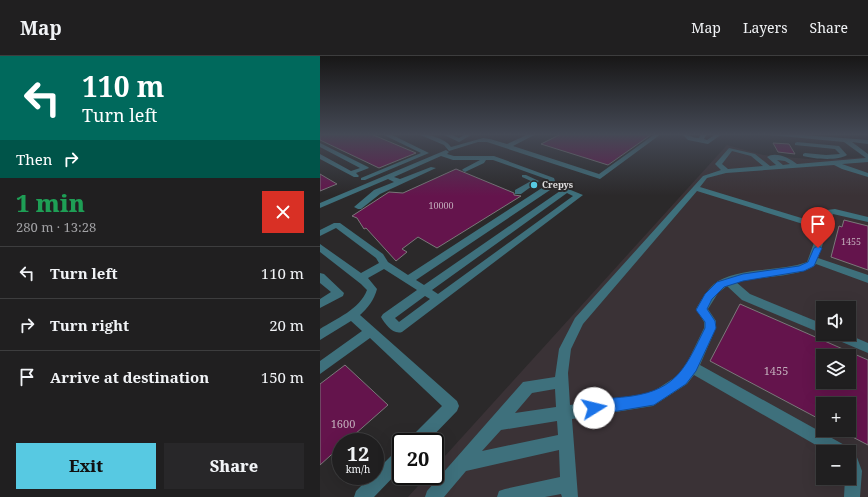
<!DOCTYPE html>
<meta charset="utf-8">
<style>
body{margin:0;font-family:"Noto Serif",serif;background:#282729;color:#f1f3f6;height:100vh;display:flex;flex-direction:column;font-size:15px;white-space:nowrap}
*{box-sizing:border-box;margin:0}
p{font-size:13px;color:#a2a2a5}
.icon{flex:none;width:22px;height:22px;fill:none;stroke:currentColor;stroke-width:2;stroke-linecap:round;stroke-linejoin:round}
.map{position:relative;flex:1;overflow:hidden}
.sheet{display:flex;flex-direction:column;background:#201f20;width:320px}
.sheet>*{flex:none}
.top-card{background:#00695c;color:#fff;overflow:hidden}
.tools{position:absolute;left:496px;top:245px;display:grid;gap:8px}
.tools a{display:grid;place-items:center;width:40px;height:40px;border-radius:0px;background:#201f20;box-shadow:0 4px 16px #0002,0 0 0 1px #3d3d3e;font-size:20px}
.speed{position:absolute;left:12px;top:377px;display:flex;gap:8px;font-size:20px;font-weight:700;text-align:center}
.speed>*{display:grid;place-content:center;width:52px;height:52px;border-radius:50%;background:#201f20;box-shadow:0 4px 16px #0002,0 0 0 1px #3d3d3e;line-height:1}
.speed small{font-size:10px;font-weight:400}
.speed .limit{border:2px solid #111;border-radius:6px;background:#fff;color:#111}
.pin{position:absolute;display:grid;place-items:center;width:34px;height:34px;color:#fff;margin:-41px -17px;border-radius:50% 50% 50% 0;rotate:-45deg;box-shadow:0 0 4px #0007}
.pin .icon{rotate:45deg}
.me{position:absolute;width:44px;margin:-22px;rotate:81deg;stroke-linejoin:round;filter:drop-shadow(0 0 3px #0008)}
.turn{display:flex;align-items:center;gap:14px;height:84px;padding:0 16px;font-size:18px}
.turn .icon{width:52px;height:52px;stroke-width:2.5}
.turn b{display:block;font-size:28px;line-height:34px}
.then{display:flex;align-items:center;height:38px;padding:0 16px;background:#0003;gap:8px;font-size:15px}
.round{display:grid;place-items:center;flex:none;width:42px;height:42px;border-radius:0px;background:#282729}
.overview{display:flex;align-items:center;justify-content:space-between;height:68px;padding:0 16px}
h1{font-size:24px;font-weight:800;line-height:30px;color:#1e9e55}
.cta{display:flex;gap:8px;margin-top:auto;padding:8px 16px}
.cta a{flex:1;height:46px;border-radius:0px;background:#57c9e2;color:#111;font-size:16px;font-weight:800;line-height:46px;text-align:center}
.cta a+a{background:#282729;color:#f1f3f6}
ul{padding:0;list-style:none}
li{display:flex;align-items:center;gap:12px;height:52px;padding:0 16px;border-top:1px solid #3d3d3e}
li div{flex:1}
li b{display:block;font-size:15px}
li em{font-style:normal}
header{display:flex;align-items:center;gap:24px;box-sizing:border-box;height:56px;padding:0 20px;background:#201f20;border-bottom:1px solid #3d3d3e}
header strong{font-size:19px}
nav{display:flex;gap:22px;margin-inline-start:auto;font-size:14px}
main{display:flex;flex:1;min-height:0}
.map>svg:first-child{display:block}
</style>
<header>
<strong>Map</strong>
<nav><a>Map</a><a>Layers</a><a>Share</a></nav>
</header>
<main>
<section class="sheet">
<div class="top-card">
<div class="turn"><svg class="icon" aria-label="left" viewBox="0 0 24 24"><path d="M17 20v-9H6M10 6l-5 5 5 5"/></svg><div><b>110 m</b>Turn left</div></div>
<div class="then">Then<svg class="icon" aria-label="right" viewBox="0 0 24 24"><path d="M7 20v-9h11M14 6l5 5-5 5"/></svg></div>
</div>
<div class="overview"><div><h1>1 min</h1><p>280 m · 13:28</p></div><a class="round" style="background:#d93025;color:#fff"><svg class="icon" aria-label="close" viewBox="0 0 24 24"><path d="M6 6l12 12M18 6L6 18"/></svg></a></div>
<ul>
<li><svg class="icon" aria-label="left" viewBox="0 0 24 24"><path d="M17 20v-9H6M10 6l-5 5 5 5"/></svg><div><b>Turn left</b></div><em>110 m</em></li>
<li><svg class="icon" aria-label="right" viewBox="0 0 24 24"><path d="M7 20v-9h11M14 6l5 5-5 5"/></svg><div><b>Turn right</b></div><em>20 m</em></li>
<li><svg class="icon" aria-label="arrive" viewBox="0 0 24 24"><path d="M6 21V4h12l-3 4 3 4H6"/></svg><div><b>Arrive at destination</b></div><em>150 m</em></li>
</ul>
<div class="cta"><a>Exit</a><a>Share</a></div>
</section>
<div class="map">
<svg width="548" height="441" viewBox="0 0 548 441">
<rect width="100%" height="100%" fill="#2b292a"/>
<path fill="#3a3236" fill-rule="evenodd" d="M407,89L443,99L500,104L548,101V441H88L107,420H115V411ZM503,252H529V278H503ZM503,300H529V326H503ZM503,348H529V374H503ZM503,396H529V422H503Z"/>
<path fill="#64144c" stroke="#7b787a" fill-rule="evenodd" d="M0,78H51L96,97L59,112L0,84Z
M241,78H332L288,109L221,88Z
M453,87L469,88L475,98L458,96Z
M136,113L194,137V139L201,140L117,192L98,181L82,193L87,196L76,205L46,172L44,173L37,162L32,160L69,136L83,137Z
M0,118L17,128L0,135Z
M524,164L548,170V214L511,201L519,170L522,171Z
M420,248L548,304V389L519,374H529V348H503V365L390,305ZM503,300H529V326H503Z
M25,309L68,349L26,386H21V390L0,409V328Z"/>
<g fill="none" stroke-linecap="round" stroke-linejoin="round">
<path fill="#3e707c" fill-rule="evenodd" d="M62,78H70L109,97L45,124H41V122L101,97Z
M98,78C108,78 125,82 131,91L163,82L170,83L187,88L209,78H216L193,90L279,118L335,78H341L280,123L167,86H158L129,95L124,89Z
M122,78H130L139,82L146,78H153L139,86Z
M362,78C368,78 372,82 379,82L381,78H387L384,83L387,84L396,78H402L388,88L368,84Z
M440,78H471L548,84V88L532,86L548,98V106L522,108L548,117V121L522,113L514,109L406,117L387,122L380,131L501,168L507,154L515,153L548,161V166L513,158L498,202L548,219V227L496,208C486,221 433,221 416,226L430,238L503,268V278L422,244L407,230L398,237L388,253L396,265V272L380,309L528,391L530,395L535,396L542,415L540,441H524L525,422H529V396H508L374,319L367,328L333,350L252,363L258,441H242L241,438L225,441H177L179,435L185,433L240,421L239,394L146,415L124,441H105L107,435L203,326L235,321L239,293L255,262L383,120L401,114L395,108L409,92L435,98L450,110L456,109L447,101C455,95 470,102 477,108L546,102L524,86ZM412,95L431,100L443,110L408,113L402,108ZM457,104L465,105L470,108L463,109ZM377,135L499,173L487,206C461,216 415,211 394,228C387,234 381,244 376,253L384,266V272L367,307L357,320L331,337L250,349L248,317L251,293L263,268ZM235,333L236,351L195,357L212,337ZM237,365L238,379L162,395L181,374Z
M477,86L519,90L527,99C518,105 494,103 483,100V98L485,97L506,99L520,98L515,93L475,89V87Z
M0,87L48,111L49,112L36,117L39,120L38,121H34L0,103V98L31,115L40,112L0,91Z
M126,94L129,96L127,98L134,100H174L234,122L236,128L263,139L82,276C73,279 65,268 61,261L63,258L97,234L64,213L48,222L57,233C54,244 48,252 40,259L137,345L139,350L137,355L107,386H88L91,381L122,350L50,282L0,318V305L42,275L31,265L0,284V273C16,263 40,253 47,234L41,228L0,196V188L41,217L59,207L56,202L16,172L0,180V174L14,167H20L63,198L68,206L88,219L228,128L229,124L173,104H166L164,107L145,116L142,114L143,113L160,104H133L121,100L74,121L80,123L111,111L116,112L60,138L41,153H38L34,151L54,134L74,126L68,123L0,152V147ZM233,132L240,135L104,229L96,224ZM247,137L253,140L118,238L112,234ZM105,240L110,243L79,266L75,262Z
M202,119H206L219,125L201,138H195V134L211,125L202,121Z
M0,217L4,218L24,237L23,240L0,252V243L11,236L0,227Z
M508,278H527L548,287V297L510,281Z
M81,394V413L54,441H34L36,435L51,420H55V416L75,396Z"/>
</g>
<linearGradient id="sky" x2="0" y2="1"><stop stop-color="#181717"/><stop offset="0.56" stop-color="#444955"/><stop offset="1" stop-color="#444955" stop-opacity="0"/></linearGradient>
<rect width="548" height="140" fill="url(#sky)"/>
<path fill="#1a73e8" stroke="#114b97" d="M498,190L502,192L494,210L484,215L423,225L404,231L392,243L387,253L395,265L396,272L376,315L366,328L334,349L274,359L269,357L267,352L269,348C282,342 298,342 312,340C358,333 366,310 385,272V266L376,254L385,238L397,226L423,218L479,210L488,206L494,192Z"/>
<circle fill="#57c9e2" stroke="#2b292a" stroke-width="1.5" cx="214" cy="129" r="4"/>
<g text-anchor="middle" stroke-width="4" stroke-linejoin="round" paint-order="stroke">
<g font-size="9" font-weight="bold" fill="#e0dedf" stroke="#2b292a" text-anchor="start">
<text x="222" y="132">Crepys</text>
</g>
<g font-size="9" fill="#c1acba">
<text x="121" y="153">10000</text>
<text x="531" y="189">1455</text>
</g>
<g font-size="11" fill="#c1acba">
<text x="456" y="319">1455</text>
<text x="23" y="372">1600</text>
</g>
</g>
</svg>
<div class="tools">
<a><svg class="icon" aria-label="sound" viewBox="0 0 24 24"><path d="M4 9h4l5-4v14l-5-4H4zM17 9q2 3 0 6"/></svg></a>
<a><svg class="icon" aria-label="layers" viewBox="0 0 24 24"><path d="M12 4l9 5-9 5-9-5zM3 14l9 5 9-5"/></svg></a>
<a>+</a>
<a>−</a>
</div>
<div class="speed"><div>12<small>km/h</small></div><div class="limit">20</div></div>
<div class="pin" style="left:498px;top:192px;background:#d93025"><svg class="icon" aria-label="arrive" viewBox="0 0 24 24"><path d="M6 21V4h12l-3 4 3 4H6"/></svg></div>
<svg class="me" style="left:274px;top:352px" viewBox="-20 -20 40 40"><circle r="19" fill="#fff"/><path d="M0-13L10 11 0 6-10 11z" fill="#1a73e8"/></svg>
</div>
</main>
